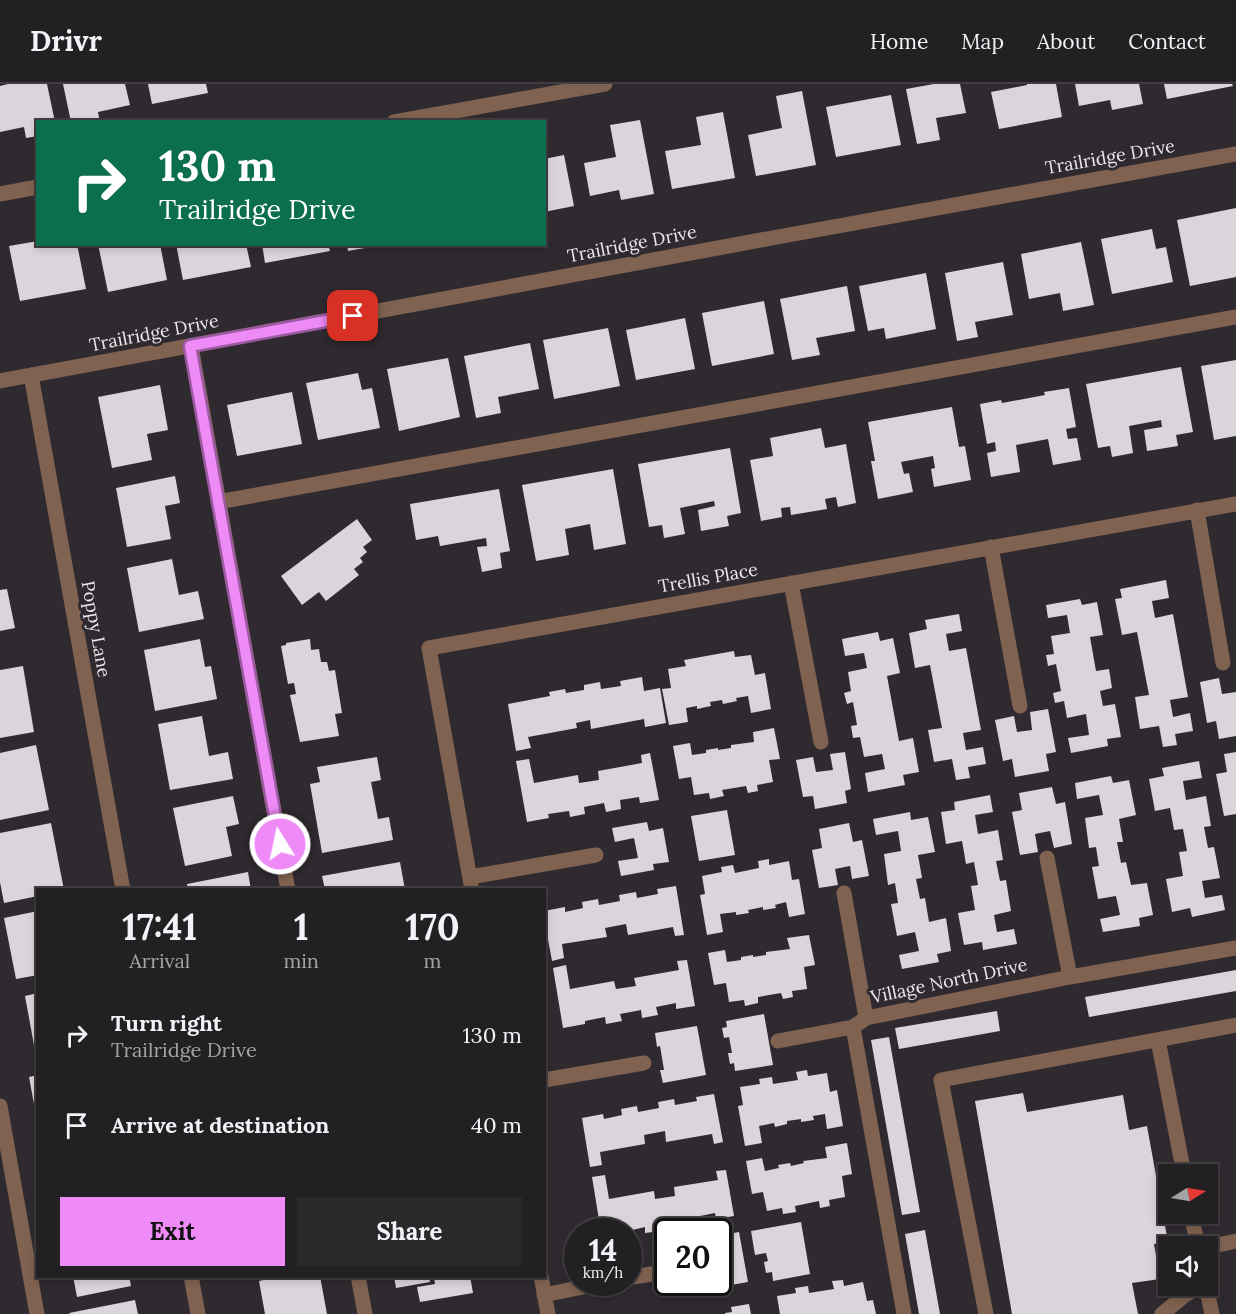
<!DOCTYPE html>
<style>
body{margin:0;font-family:Lora,serif;background:#2b282b;color:#f1f3f6;height:100vh;display:flex;flex-direction:column;font-size:22px;white-space:nowrap}
*{box-sizing:border-box;margin:0}
p{font-size:20px;color:#a3a3a6}
.icon{flex:none;width:33px;height:33px;fill:none;stroke:currentColor;stroke-width:2;stroke-linecap:round;stroke-linejoin:round}
.map{position:relative;flex:1;overflow:hidden}
.panel{position:absolute;left:36px;top:804px;width:510px;height:390px;display:flex;flex-direction:column;background:#232023;border-radius:0px;box-shadow:0 3px 9px #0003,0 0 0 2px #403e41}
.panel>*{flex:none}
.hud{position:absolute;left:36px;top:36px;width:510px;height:126px;border-radius:0px;box-shadow:0 3px 9px #0003,0 0 0 2px #403e41;background:#0b6e4f;color:#fff;overflow:hidden}
.needle{width:39px;rotate:79deg}
.tools{position:absolute;left:1158px;top:1080px;display:grid;gap:12px}
.tools a{display:grid;place-items:center;width:60px;height:60px;border-radius:0px;background:#232023;box-shadow:0 3px 9px #0003,0 0 0 2px #403e41;font-size:30px}
.speed{position:absolute;left:564px;top:1134px;display:flex;gap:12px;font-size:30px;font-weight:700;text-align:center}
.speed>*{display:grid;place-content:center;width:78px;height:78px;border-radius:50%;background:#232023;box-shadow:0 3px 9px #0003,0 0 0 2px #403e41;line-height:1}
.speed small{font-size:15px;font-weight:400}
.speed .limit{border:3px solid #111;border-radius:9px;background:#fff;color:#111}
.pin{position:absolute;display:grid;place-items:center;width:51px;height:51px;color:#fff;margin:-26px;border-radius:12px;box-shadow:0 3px 9px #0006}
.me{position:absolute;width:66px;margin:-33px;rotate:350deg;stroke-linejoin:round;filter:drop-shadow(0 0 4px #0008)}
.turn{display:flex;align-items:center;gap:21px;height:126px;padding:0 24px;font-size:27px}
.turn .icon{width:78px;height:78px;stroke-width:2.5}
.turn b{display:block;font-size:42px;line-height:51px}
.eta{display:flex;justify-content:space-evenly;align-items:center;height:102px;text-align:center}
.eta b{font-size:36px;font-weight:700;line-height:42px}
.cta{display:flex;gap:12px;margin-top:auto;padding:12px 24px}
.cta a{flex:1;height:69px;border-radius:0px;background:#ef8bf7;color:#111;font-size:24px;font-weight:700;line-height:69px;text-align:center}
.cta a+a{background:#2b282b;color:#f1f3f6}
ul{padding:0;list-style:none}
li{display:flex;align-items:center;gap:18px;height:90px;padding:0 24px}
li div{flex:1}
li b{display:block;font-size:22px}
li em{font-style:normal}
header{display:flex;align-items:center;gap:36px;box-sizing:border-box;height:84px;padding:0 30px;background:#232023;border-bottom:2px solid #403e41}
header strong{font-size:28px}
nav{display:flex;gap:33px;margin-inline-start:auto;font-size:21px}
.map>svg:first-child{display:block}
</style>
<header>
<strong>Drivr</strong>
<nav><a>Home</a><a>Map</a><a>About</a><a>Contact</a></nav>
</header>
<div class="map">
<svg width="1236" height="1230" viewBox="0 0 1236 1230">
<rect width="100%" height="100%" fill="#2f2a2f"/>
<path fill="#dbd5db" d="M8,0H47L55,38H38V52L26,54L24,43L0,48V2Z
M63,0H125L130,21L98,28L100,38H71Z
M148,0H206L208,9L152,20Z
M934,0H960L966,29L936,34L940,56L917,60L906,5Z
M1027,0H1056L1062,33L999,45L991,8L1027,1Z
M1075,0H1139L1143,20L1112,26L1110,16L1079,22Z
M1164,0H1232L1233,2L1167,15Z
M802,7L816,81L756,92L748,51L782,44L776,12Z
M891,11L901,61L836,73L826,23Z
M723,28L735,94L672,105L665,67L701,61L696,33Z
M640,36L654,110L621,116L619,106L590,112L584,79L616,73L610,41Z
M564,71L574,122L544,128V75Z
M1236,124V193L1190,202L1177,136Z
M1152,145L1156,165L1166,163L1173,198L1112,210L1101,155Z
M38,157V160H77L86,205L20,217L9,162Z
M1081,158L1094,221L1063,227L1060,209L1029,215L1021,170Z
M98,160H160L167,196L108,208Z
M176,160H246L251,183L183,196Z
M262,160H328L330,167L265,179Z
M347,160H376V162L348,167Z
M1003,178L1013,231L975,238L978,253L957,257L945,189Z
M926,189L936,245L886,255L884,244L868,247L859,202Z
M847,202L855,247L816,254L820,271L792,276L780,215Z
M764,217L774,270L712,282L702,229Z
M685,234L695,285L636,296L626,246Z
M608,244L620,302L554,315L543,256Z
M530,259L539,305L498,313L501,329L476,334L464,272Z
M448,274L460,333L399,347L387,285Z
M1236,276V352L1214,356L1201,282Z
M1181,283L1193,348L1176,351L1178,362L1147,367L1144,346L1162,343L1161,336L1129,342L1133,369L1112,373L1110,362L1098,364L1086,300Z
M358,289L362,306L372,304L380,344L318,356L306,299Z
M160,301L168,346L147,350L152,376L112,384L98,313Z
M1069,304L1076,343L1066,345L1068,355L1077,354L1081,376L1053,381L1048,355L1016,361L1020,388L991,393L987,369L996,367L995,358L987,360L980,320L1001,316L1002,319L1045,311L1044,308Z
M292,308L302,360L237,372L227,321Z
M952,323L959,363L965,362L971,396L934,403L931,385L935,384L933,372L901,378L904,390L909,389L913,408L878,415L871,377H875L868,338Z
M821,344L825,364L846,360L856,419L838,423L836,413L825,415L827,425L791,431L790,423L781,424L782,433L761,437L750,376L773,372L770,354Z
M730,364L741,429L727,432L729,442L701,447L698,426L715,422L714,417L680,424L685,450L664,454L662,441L649,443L638,380Z
M613,385L626,460L594,466L590,440L565,445L569,471L536,477L522,401Z
M175,392L180,419L165,422L171,455L127,463L116,404Z
M499,405L510,467L500,469L502,484L482,488L477,463L487,462L486,454L440,462L438,452L416,456L410,420Z
M357,435L372,456L363,463L367,468L360,474L363,478L354,485L359,491L326,517L319,508L302,521L281,492Z
M172,475L179,511L198,507L204,535L139,548L127,484Z
M1166,496L1169,514L1152,517L1155,534L1173,530L1188,613L1170,616L1173,633L1190,629L1193,647L1175,650L1177,661L1163,663L1159,642L1140,645L1135,613L1149,611L1137,548L1122,551L1115,515L1122,514L1120,505Z
M7,505L15,544L0,547V506Z
M1080,515L1082,521L1097,518L1103,551L1090,553L1096,587L1109,585L1112,604L1100,607L1103,622L1115,620L1121,653L1107,655L1108,662L1071,669L1068,654L1089,651L1086,630L1067,634L1064,617L1055,619L1053,609L1061,607L1056,580L1048,582L1046,571L1054,570L1051,552L1070,549L1067,531L1048,534L1046,521Z
M959,530L962,547L946,550L949,567L966,564L981,646L963,649L966,666L983,663L986,680L968,683L970,694L956,696L952,675L934,678L928,646L942,644L930,581L915,584L909,549L927,545L925,536Z
M878,548L880,557L893,554L900,589L887,592L899,657L913,654L919,688L903,691L905,701L868,708L865,689L885,685L882,670L864,673L860,653L853,654L851,642L857,641L853,618L847,620L844,609L851,607L848,588L867,584L864,569L845,572L842,555Z
M200,555L205,583L211,582L217,615L155,627L144,566Z
M310,555L311,566L319,565L321,578H327L329,587L335,586L342,629L335,630L339,652L300,658L290,611L296,610L294,599L288,600L281,562L286,561V559Z
M734,567L735,573L751,571L755,591L765,589L771,625L751,629L748,612L736,614L737,617L723,620L722,616L710,618L711,622L697,625V622L686,624L688,638L669,641L662,605L671,604L668,585L686,582L684,576Z
M23,582L34,648L0,654V586Z
M642,593L644,607L660,604L666,639L645,643L644,635L591,645L590,636L576,639L577,644L528,653L531,664L516,667L508,620L550,612L549,608L565,605L566,609L584,606V601L600,598L601,605L621,602L620,597Z
M1219,594L1222,610L1236,608V652L1219,655L1216,637L1207,639L1200,598Z
M1048,625L1056,668L1046,670L1049,687L1015,693L1012,675L1003,677L995,636L1014,632L1017,648L1032,646L1030,628Z
M202,632L209,672L228,668L233,695L170,706L158,640Z
M774,644L780,675L769,676L773,698L757,701L758,707L748,709L746,702L722,706L724,712L710,715L709,709L694,711L691,693L679,695L673,662L690,659L692,671L706,669V666L718,664V666L731,664V661L754,658L753,648Z
M36,661L49,726L0,736V669Z
M845,668L851,705L845,707L847,719L815,725L813,712L803,713L796,676L813,673L816,688L833,686L830,670Z
M1236,668V730L1224,732L1216,690L1227,688L1224,670Z
M650,669L659,716L640,719L639,713L620,716L621,725L606,728L604,719L584,723L585,730L570,733L569,727L548,730L549,734L527,738L516,677L529,675L534,699L578,691L579,699L599,696L598,687L642,679L641,671Z
M377,673L381,696L371,698L378,735L389,733L393,756L322,769L310,700L320,698L317,683Z
M1199,677L1202,694L1183,697L1186,716L1206,712L1211,742L1204,743L1208,764L1214,763L1220,794L1202,797L1205,814L1222,811L1225,826L1192,833L1190,824L1172,828L1166,795L1183,792L1179,768L1187,767L1183,745L1174,746L1170,724L1155,727L1149,695L1164,692L1162,684Z
M1111,692L1113,699L1129,696L1136,731L1119,735L1123,758H1117L1121,779L1126,778L1131,801L1147,799L1153,831L1139,834L1140,842L1103,848L1100,835L1120,831L1116,812L1098,815L1092,783L1099,782L1096,763L1089,764L1085,734L1103,731L1099,711L1077,715L1075,699Z
M1052,703L1056,720L1065,718L1072,760L1054,764L1050,747L1035,750L1038,768L1020,771L1012,728L1022,726L1019,709Z
M990,711L993,728L975,731L978,750L998,746L1003,776L996,777L1000,797L1006,796L1011,827L994,831L997,848L1014,845L1017,860L983,866L982,858L964,861L958,829L975,826L971,802L978,801L974,778L966,780L962,757L946,760L941,728L955,726L954,718Z
M233,712L239,740L226,743L232,772L185,782L173,724Z
M727,726L735,771L699,777L691,732Z
M910,728L911,736L928,733L935,768L918,771L922,794L916,795L920,815L925,814L929,838L946,834L951,867L937,870L939,878L902,885L899,871L919,867L915,848L897,852L891,820L898,819L895,799L888,801L884,770L901,767L898,747L876,751L873,735Z
M647,738L649,747L663,744L669,778L653,780L654,786L621,792L618,777L638,774L634,754L615,758L612,744Z
M51,739L64,806H38V812L4,819L0,798V749Z
M849,739L853,758L862,756L869,792L852,795L850,782L835,785L838,801L819,804L812,766L822,764L819,745Z
M769,775V781L789,777L792,796L799,795L805,830L789,833L786,818L775,821L776,824L763,826V823L748,826L749,829L736,831V828L720,830L723,848L707,851L700,811L705,810L702,792L722,788L721,783L733,781L735,789L759,784L758,777Z
M400,778L405,806H325L322,792Z
M248,788L251,806H188L187,800Z
M676,802L684,851L675,852L673,843L628,851L626,840L605,844L607,853L562,860L564,874L552,877L544,834V827L565,823V828L583,824L582,818L598,815L599,821L620,817L619,811L636,808L637,814L658,810L657,805Z
M38,827V891L16,895L4,834Z
M809,851L815,881L804,883L807,905L792,907L793,913L783,915L781,909L758,913V919L745,922L744,916L729,918L726,899L714,901L708,869L725,866L727,878L741,876V873L753,871V873L766,871V868L790,865L787,854Z
M687,876L695,922L676,925V919L656,923L658,931L642,934L641,926L620,930L622,937L606,940L605,933L585,937V940L563,944L553,884L566,881L570,905L614,897L616,905L636,902L634,894L679,886L677,877Z
M1236,886V907L1089,933L1085,913Z
M38,909V972H36L25,912Z
M997,927L1000,947L899,965L895,944Z
M764,930L773,981L735,987L734,979L730,980L728,969H732L729,953L724,954L722,944L727,943L726,937Z
M697,942L706,991L663,999L660,986H664L660,962L657,963L655,949Z
M889,953L920,1128L902,1131L871,956Z
M807,986L808,992L827,989L830,1008L837,1006L843,1042L827,1045L825,1030L813,1032L814,1036L801,1038V1035L787,1037V1040L775,1043L774,1039L759,1042L762,1059L745,1062L738,1022L743,1021L740,1003L760,1000L759,995L772,993L773,1000L798,996L796,988Z
M38,991V1031H36L29,993Z
M1023,1009L1027,1028L1123,1011L1129,1046L1147,1042L1168,1158L1154,1160L1160,1195L1132,1199L1138,1230H1012L975,1017Z
M714,1010L723,1058L714,1060L712,1050L666,1058L665,1047L644,1051L645,1060L600,1068L602,1081L590,1083L582,1034L603,1030L604,1035L622,1031L621,1025L637,1022L638,1028L659,1024L658,1018L674,1015L675,1021L697,1017L696,1013Z
M847,1059L852,1090L842,1092L845,1113L829,1116L830,1122L820,1124L819,1117L795,1122L796,1128L783,1130L782,1124L767,1127L763,1108L752,1110L746,1077L762,1074L765,1087L779,1084L778,1081L790,1079L791,1082L804,1079L803,1077L827,1074L825,1063Z
M726,1086L734,1132L716,1135L715,1129L695,1133L697,1141L681,1144L680,1136L660,1139L661,1147L645,1149V1143L624,1148H601L592,1093L605,1091L609,1115L654,1107L655,1115L675,1112L674,1103L718,1096L716,1087Z
M801,1138L810,1190L773,1197L772,1188L766,1189L764,1178L768,1177L766,1169L755,1171L751,1147Z
M925,1146L940,1230H919L905,1150Z
M739,1148L748,1198L703,1206L702,1198H718V1152Z
M73,1192H129L131,1202L77,1213Z
M281,1192H320L327,1230H265L259,1197Z
M394,1192H429L430,1198L396,1204Z
M434,1192H470L473,1209L420,1218L417,1203L435,1200Z
M843,1196L844,1202L863,1198L867,1217L873,1216L876,1230H780L777,1212L796,1209L795,1204L808,1202L809,1209L834,1205L832,1197Z
M135,1216L138,1230H70L69,1229Z
M749,1220L751,1230H725V1229L732,1228L731,1223Z"/>
<g fill="none" stroke-linecap="round" stroke-linejoin="round">
<path stroke="#806250" stroke-width="15" d="M394,38L605,0
M0,110L38,103
M191,262L288,806
M31,291L123,806
M0,297L772,154L1236,70
M218,418L1236,233
M1197,426L1223,579
M991,463L1020,622
M791,499L821,658
M1047,774L1070,893
M470,793L596,771
M472,806L429,564L1236,420
M844,809L866,934
M1158,956L1184,1090
M778,957L853,943
M544,996L644,979
M0,1022L37,1230
M1191,1130L1198,1162
M1208,1163L1236,1157
M191,1192L198,1230
M358,1192L365,1230
M541,1192L548,1230
M628,1194L668,1187
M1206,1202L1212,1230
M544,1211L607,1198
M904,1230L853,943L866,934L1070,893L1236,864
M986,1230L941,996L1236,941
M1162,1230L1185,1211L1201,1202"/>
</g>
<g fill="none" stroke-linecap="round" stroke-linejoin="round">
<g stroke="#9b5aa1" stroke-width="15">
<path id="route" d="M280,760L190,262L353,232"/>
</g>
<use href="#route" stroke="#ef8bf7" stroke-width="10"/>
</g>
<g text-anchor="middle" stroke-width="6" stroke-linejoin="round" paint-order="stroke">
<g font-size="18" fill="#eae7ea" stroke="#2f2a2f">
<text transform="translate(1110 73) rotate(-10)" y="6">Trailridge Drive</text>
<text transform="translate(632 160) rotate(-11)" y="6">Trailridge Drive</text>
<text transform="translate(154 249) rotate(-11)" y="6">Trailridge Drive</text>
<text transform="translate(708 494) rotate(-10)" y="6">Trellis Place</text>
<text transform="translate(96 545) rotate(80)" y="6">Poppy Lane</text>
<text transform="translate(949 897) rotate(-12)" y="6">Village North Drive</text>
</g>
</g>
</svg>
<div class="tools">
<a><svg class="needle" viewBox="-14 -14 28 28"><path d="M0-13l5 13h-10z" fill="#e53935"/><path d="M0 13l5-13h-10z" fill="#a3a3a6"/></svg></a>
<a><svg class="icon" aria-label="sound" viewBox="0 0 24 24"><path d="M4 9h4l5-4v14l-5-4H4zM17 9q2 3 0 6"/></svg></a>
</div>
<div class="speed"><div>14<small>km/h</small></div><div class="limit">20</div></div>
<div class="pin" style="left:353px;top:232px;background:#d93025"><svg class="icon" aria-label="arrive" viewBox="0 0 24 24"><path d="M6 21V4h12l-3 4 3 4H6"/></svg></div>
<svg class="me" style="left:280px;top:760px" viewBox="-20 -20 40 40"><circle r="17" fill="#ef8bf7" stroke="#fff" stroke-width="3"/><path d="M0-11L8 9 0 5-8 9z" fill="#fff"/></svg>
<div class="hud">
<div class="turn"><svg class="icon" aria-label="right" viewBox="0 0 24 24"><path d="M7 20v-9h11M14 6l5 5-5 5"/></svg><div><b>130 m</b>Trailridge Drive</div></div>
</div>
<section class="panel">
<div class="eta">
<div><b>17:41</b><p>Arrival</p></div>
<div><b>1</b><p>min</p></div>
<div><b>170</b><p>m</p></div>
</div>
<ul>
<li><svg class="icon" aria-label="right" viewBox="0 0 24 24"><path d="M7 20v-9h11M14 6l5 5-5 5"/></svg><div><b>Turn right</b><p>Trailridge Drive</p></div><em>130 m</em></li>
<li><svg class="icon" aria-label="arrive" viewBox="0 0 24 24"><path d="M6 21V4h12l-3 4 3 4H6"/></svg><div><b>Arrive at destination</b></div><em>40 m</em></li>
</ul>
<div class="cta"><a>Exit</a><a>Share</a></div>
</section>
</div>
